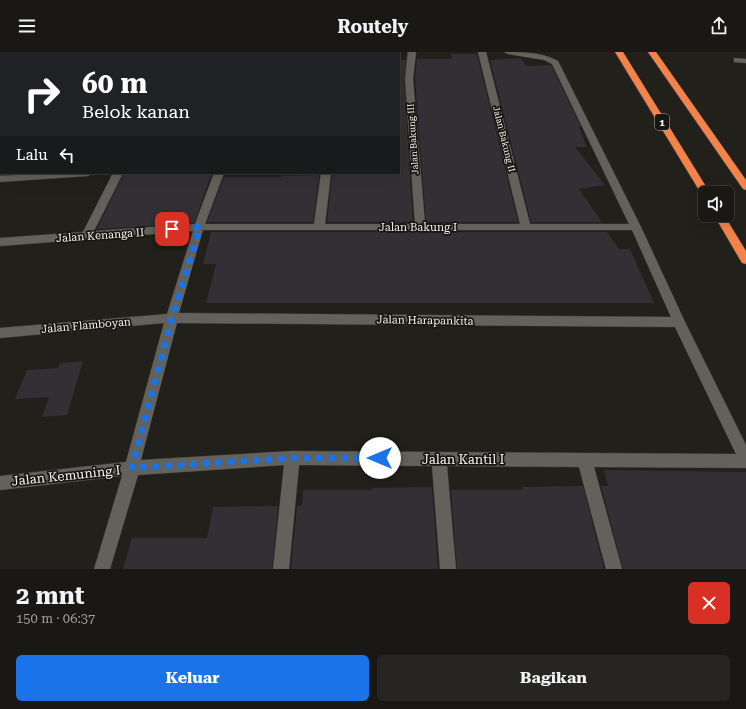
<!DOCTYPE html>
<html lang="id">
<meta charset="utf-8">
<style>
body{margin:0;font-family:"Roboto Serif",serif;background:#262522;color:#f1f3f6;height:100vh;display:flex;flex-direction:column;font-size:15px;white-space:nowrap}
*{box-sizing:border-box;margin:0}
p{font-size:13px;color:#9fa0a0}
.icon{flex:none;width:22px;height:22px;fill:none;stroke:currentColor;stroke-width:2;stroke-linecap:round;stroke-linejoin:round}
.map{position:relative;height:517px;overflow:hidden}
.panel{display:flex;flex-direction:column;background:#191814;flex:1}
.panel>*{flex:none}
.banner{position:absolute;left:0px;top:0px;width:400px;height:122px;box-shadow:0 4px 16px #0002,0 0 0 1px #373734;background:#202124;color:#fff;overflow:hidden}
.controls{position:absolute;left:698px;top:134px;display:grid;gap:8px}
.controls a{display:grid;place-items:center;width:36px;height:36px;border-radius:6px;background:#191814;box-shadow:0 4px 16px #0002,0 0 0 1px #373734;font-size:20px}
.pin{position:absolute;display:grid;place-items:center;width:34px;height:34px;color:#fff;margin:-17px;border-radius:8px;box-shadow:0 2px 6px #0006}
.me{position:absolute;width:44px;margin:-22px;rotate:270deg;stroke-linejoin:round;filter:drop-shadow(0 0 3px #0008)}
.turn{display:flex;align-items:center;gap:14px;height:84px;padding:0 16px;font-size:18px}
.turn .icon{width:52px;height:52px;stroke-width:2.5}
.turn b{display:block;font-size:28px;line-height:34px}
.then{display:flex;align-items:center;height:38px;padding:0 16px;background:#0003;gap:8px;font-size:15px}
.round{display:grid;place-items:center;flex:none;width:42px;height:42px;border-radius:6px;background:#262522}
.overview{display:flex;align-items:center;justify-content:space-between;height:68px;padding:0 16px}
h1{font-size:24px;font-weight:700;line-height:30px}
.action{display:flex;gap:8px;margin-top:auto;padding:8px 16px}
.action a{flex:1;height:46px;border-radius:6px;background:#1a73e8;color:#fff;font-size:16px;font-weight:700;line-height:46px;text-align:center}
.action a+a{background:#262522;color:#f1f3f6}
header{display:flex;justify-content:space-between;align-items:center;height:52px;padding:0 16px;background:#191814;font-size:18px;font-weight:700}
.map>svg:first-child{display:block}
</style>
<header><svg class="icon" aria-label="menu" viewBox="0 0 24 24"><path d="M4 6h16M4 12h16M4 18h16"/></svg>Routely<svg class="icon" aria-label="share" viewBox="0 0 24 24"><path d="M12 15V3M7 8l5-5 5 5M5 13v7h14v-7"/></svg></header>
<div class="map">
<svg width="746" height="517" viewBox="0 0 746 517">
<rect width="100%" height="100%" fill="#21201b"/>
<path fill="#333035" d="M451,2H477L518,170H426L415,27L417,7H452Z
M521,6L526,14L551,13L581,75H579L587,95H575L605,133L579,137L602,170H531L490,8Z
M399,8H406L404,27L413,170H327L332,123L340,122V121H399Z
M124,121H212L194,171L97,177Z
M319,123L313,170H207L224,125H282V124Z
M211,180H607L619,197H630L654,251H206L216,212H203Z
M83,309L67,363L42,365L49,345L15,347L27,318L58,316L60,311Z
M604,418L746,420V517H623L601,434H608Z
M583,434L604,517H457L451,438H523L522,435Z
M432,435L438,517H291L297,454H302L303,438H372V436Z
M278,454L272,517H123L132,486H207L213,455Z"/>
<g fill="none" stroke-linecap="round" stroke-linejoin="round">
<g stroke="#3d3c39" stroke-width="1">
<path id="lane" d="M734,6L746,7V11L734,10Z"/>
</g>
<g stroke="#3d3c39" stroke-width="1">
<path id="street" d="M81,0H94L80,1Z
M173,0H181V1H173Z
M257,0H265L256,1Z
M408,0H416L413,27L425,172H520L478,0H486L530,172H629L552,12L544,8L508,2L504,0C523,0 541,0 558,9L641,175L685,270L746,393V416L594,415L622,517H606L579,415L447,414L456,517H440L432,414L299,413L289,517H273L284,413L138,423L110,517H94L122,424L0,438V424L126,410L164,271L0,286V276L167,262L193,179L0,194V186L83,180L113,121H123L94,179L195,172L214,121H224L205,172H314L321,121H331L325,172H415L405,27ZM203,178H632L671,265L179,261ZM177,271L675,275L736,402L292,399L141,408Z
M46,121H93L88,124L0,130V124Z"/>
</g>
<g stroke="#3d3c39" stroke-width="1">
<path id="secondary" d="M153,0H167L152,1Z
M0,22H1V26H0Z"/>
</g>
<g stroke="#3d3c39" stroke-width="1">
<path id="highway" d="M615,0H623L710,141H705V144L702,143Z
M648,0H656L746,128V138L743,137Z
M714,163H724L746,199V212L742,211Z"/>
</g>
<use href="#lane" fill="#62615b" fill-rule="evenodd"/>
<use href="#street" fill="#62615b" fill-rule="evenodd"/>
<use href="#secondary" fill="#8e6b56" fill-rule="evenodd"/>
<use href="#highway" fill="#f3834a" fill-rule="evenodd"/>
</g>
<g fill="none" stroke-linecap="round" stroke-linejoin="round">
<path stroke="#1a73e8" stroke-width="7" stroke-dasharray="0 12.6" d="M172,177L200,175L172,266L132,416L292,406H380"/>
</g>
<g text-anchor="middle" stroke-width="3.5" stroke-linejoin="round" paint-order="stroke">
<g font-size="9" fill="#f4f3ef" stroke="#171612">
<text transform="translate(413 87) rotate(-94)" y="3">Jalan Bakung III</text>
<text transform="translate(504 87) rotate(76)" y="3">Jalan Bakung II</text>
</g>
<rect fill="#171612" stroke="#b2b1ad" stroke-width="1" x="655" y="62" width="14" height="16" rx="3"/>
<g font-size="10" font-weight="bold" fill="#f4f3ef">
<text x="662" y="74">1</text>
</g>
<g font-size="11" fill="#f4f3ef" stroke="#171612">
<text x="418" y="179">Jalan Bakung I</text>
<text transform="translate(100 183) rotate(-4)" y="4">Jalan Kenanga II</text>
<text transform="translate(425 268) rotate(1)" y="4">Jalan Harapankita</text>
<text transform="translate(86 273) rotate(-5)" y="4">Jalan Flamboyan</text>
</g>
<g font-size="13" fill="#f4f3ef" stroke="#171612">
<text x="463" y="412">Jalan Kantil I</text>
<text transform="translate(66 423) rotate(-6)" y="5">Jalan Kemuning I</text>
</g>
</g>
</svg>
<div class="controls">
<a><svg class="icon" aria-label="sound" viewBox="0 0 24 24"><path d="M4 9h4l5-4v14l-5-4H4zM17 9q2 3 0 6"/></svg></a>
</div>
<div class="pin" style="left:172px;top:177px;background:#d93025"><svg class="icon" aria-label="arrive" viewBox="0 0 24 24"><path d="M6 21V4h12l-3 4 3 4H6"/></svg></div>
<svg class="me" style="left:380px;top:406px" viewBox="-20 -20 40 40"><circle r="19" fill="#fff"/><path d="M0-13L10 11 0 6-10 11z" fill="#1a73e8"/></svg>
<div class="banner">
<div class="turn"><svg class="icon" aria-label="right" viewBox="0 0 24 24"><path d="M7 20v-9h11M14 6l5 5-5 5"/></svg><div><b>60 m</b>Belok kanan</div></div>
<div class="then">Lalu<svg class="icon" aria-label="left" viewBox="0 0 24 24"><path d="M17 20v-9H6M10 6l-5 5 5 5"/></svg></div>
</div>
</div>
<section class="panel">
<div class="overview"><div><h1>2 mnt</h1><p>150 m · 06:37</p></div><a class="round" style="background:#d93025;color:#fff"><svg class="icon" aria-label="close" viewBox="0 0 24 24"><path d="M6 6l12 12M18 6L6 18"/></svg></a></div>
<div class="action"><a>Keluar</a><a>Bagikan</a></div>
</section>
